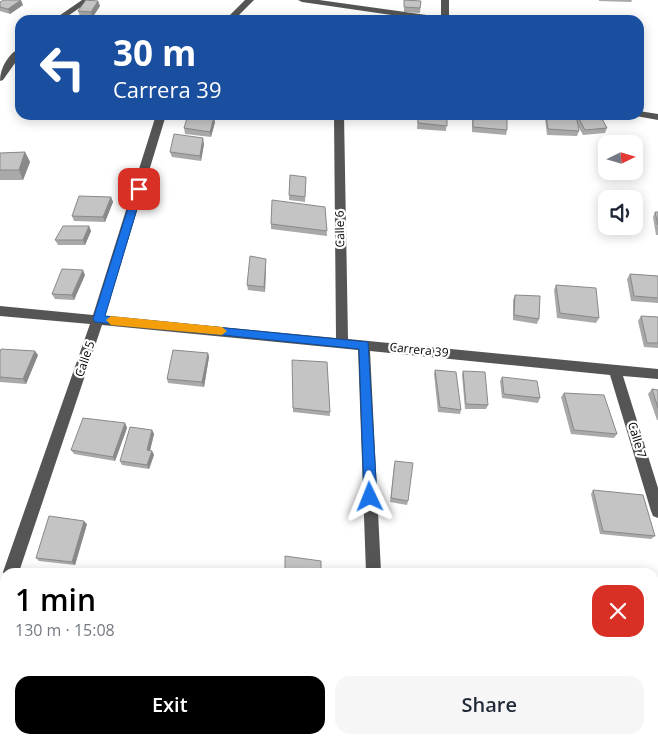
<!DOCTYPE html>
<meta charset="utf-8">
<style>
body{margin:0;font-family:"Open Sans",sans-serif;background:#f6f6f7;color:#1f2937;height:100vh;display:flex;flex-direction:column;font-size:19px;white-space:nowrap}
*{box-sizing:border-box;margin:0}
p{font-size:16px;color:#747a83}
.icon{flex:none;width:28px;height:28px;fill:none;stroke:currentColor;stroke-width:2;stroke-linecap:round;stroke-linejoin:round}
.map{position:relative;flex:1;overflow:hidden}
.drawer{position:absolute;left:0px;top:568px;width:659px;height:176px;display:flex;flex-direction:column;background:#fff;border-radius:15px 15px 0 0;box-shadow:0 2px 12px #0003}
.drawer>*{flex:none}
.guide{position:absolute;left:15px;top:15px;width:629px;height:105px;border-radius:15px;box-shadow:0 2px 12px #0003;background:#1a4fa0;color:#fff;overflow:hidden}
.needle{width:32px;rotate:85deg}
.fabs{position:absolute;left:598px;top:135px;display:grid;gap:10px}
.fabs a{display:grid;place-items:center;width:45px;height:45px;border-radius:10px;background:#fff;box-shadow:0 2px 12px #0003;font-size:25px}
.pin{position:absolute;display:grid;place-items:center;width:42px;height:42px;color:#fff;margin:-21px;border-radius:10px;box-shadow:0 2px 8px #0006}
.me{position:absolute;width:55px;margin:-28px;rotate:358deg;stroke-linejoin:round;filter:drop-shadow(0 0 4px #0008)}
.turn{display:flex;align-items:center;gap:18px;height:105px;padding:0 15px;font-size:22px}
.turn .icon{width:65px;height:65px;stroke-width:2.5}
.turn b{display:block;font-size:35px;line-height:42px}
.round{display:grid;place-items:center;flex:none;width:52px;height:52px;border-radius:15px;background:#f6f6f7}
.head{display:flex;align-items:center;justify-content:space-between;height:85px;padding:0 15px}
h1{font-size:30px;font-weight:600;line-height:38px;color:#000}
.button{display:flex;gap:10px;margin-top:auto;padding:10px 15px}
.button a{flex:1;height:58px;border-radius:15px;background:#000;color:#fff;font-size:20px;font-weight:600;line-height:58px;text-align:center}
.button a+a{background:#f6f6f7;color:#1f2937}
.map>svg:first-child{display:block}
</style>
<div class="map">
<svg width="658" height="743" viewBox="0 0 658 743">
<rect width="100%" height="100%" fill="#fff"/>
<g fill="none" stroke-linecap="round" stroke-linejoin="round">
<path fill="#555" fill-rule="evenodd" d="M82,0H91L62,20H53Z
M245,0H254L234,20H225Z
M298,0H319L441,17V0H449V20H426L302,2Z
M20,48V56L3,80L0,81C0,68 8,54 20,48Z
M639,111L658,114V120L636,116L639,115Z
M156,115H166L105,316L336,338L334,115H344L348,339L658,369V379L623,376L658,488V518L653,516L651,511L610,375L370,351L381,572H366L358,350L102,325L19,572H5V576L3,572L90,324L0,316V306L93,315Z
M5,583V611L0,613V585Z
M372,739H388L389,743H371Z"/>
</g>
<path fill="#a9a9a9" d="M404,0L421,1L420,13L404,12Z
M599,0H632L631,2L599,1Z
M98,1L100,6L92,18L80,16L78,11Z
M0,2L23,5L10,14L0,11Z
M20,65V76H19L17,71Z
M418,115H447L446,131L417,129Z
M472,115H507V130L506,135L472,132Z
M546,115H600L607,128L605,133L583,135L578,126L579,131L577,136L547,135L545,118Z
M215,122L211,137L185,134L184,128Z
M204,144L201,161L172,157L170,152Z
M25,152L30,162L23,180H0V153Z
M306,177L305,202L289,200V195Z
M111,197L113,202L105,222L74,221L72,216Z
M325,207L327,236L271,229V224Z
M655,212H658V235H656L653,217Z
M89,226L91,231L85,245H58L55,240Z
M266,259V264L265,292L248,290L247,285Z
M630,274L658,276V303L631,301L627,279Z
M85,275L74,300L55,299L52,294Z
M556,285L599,318L596,323L557,318L554,290Z
M515,295L539,319L537,324L513,320V300Z
M641,316L658,317V348L644,347L638,321Z
M0,352L38,355L26,384L0,382Z
M208,353L209,357L204,387L168,383L167,379Z
M327,362L330,416L293,412V408Z
M435,370L461,410L460,414L438,412L434,374Z
M463,371L488,405L486,409H465L462,375Z
M502,377L540,398L538,403L502,398L500,381Z
M652,389L658,390V420H657L648,394Z
M564,393L617,434L614,438L571,434L561,397Z
M125,423L127,428L115,461L74,454L71,450Z
M152,430L154,434L150,451H152L154,455L149,469L122,465L120,461Z
M394,465L408,501L407,505L390,502Z
M593,490L655,536L651,539L600,534L591,494Z
M87,524L75,565L39,561L36,558Z
M654,593L658,594V641H654Z
M265,739H329V740H266Z"/>
<path fill="#898989" d="M21,0L23,5L10,14L8,9Z
M98,1L100,6L92,18L91,12Z
M214,117L215,122L211,137L210,132Z
M203,138L204,144L201,161L200,156Z
M25,152L30,162L23,180L19,170Z
M111,197L113,202L105,222L103,217Z
M89,226L91,231L85,245L83,240Z
M266,259V264L265,292L264,287Z
M83,270L85,275L74,300L72,295Z
M35,351L38,355L26,384L23,379Z
M208,353L209,357L204,387L202,382Z
M125,423L127,428L115,461L113,457Z
M152,430L154,434L149,454L147,450Z
M152,451L154,455L149,469L147,465Z
M84,521L87,524L75,565L72,562Z
M34,739H38L37,743H32Z"/>
<path fill="#c4c4c4" stroke="#898989" d="M4,0H21L8,9L0,7V2Z
M86,0L98,1L91,12L78,11Z
M404,0L421,1L420,8L404,7Z
M20,65V71H17Z
M188,115H200L214,117L210,132L184,128Z
M418,115H447V126L418,123Z
M473,115H507V130L473,127Z
M546,115H576L579,131L548,129Z
M577,115H600L607,128L585,130Z
M174,134L203,138L200,156L170,152Z
M25,152L19,170H0V153Z
M290,175L306,177L305,197L289,195Z
M79,196L111,197L103,217L72,216Z
M272,200L325,207L327,231L271,224Z
M655,212H658V225Z
M63,226H89L83,240H55Z
M250,256L266,259L264,287L247,285Z
M62,269L83,270L72,295L52,294Z
M630,274L658,276V298L634,296Z
M556,285L596,288L599,318L560,313Z
M515,295L540,296L539,319L514,315Z
M641,316L658,317V343H647Z
M1,349L35,351L23,379L0,377V352Z
M173,350L208,353L202,382L167,379Z
M292,360L327,362L330,412L293,408Z
M435,370L456,372L461,410L440,407Z
M463,371L485,372L488,405L466,404Z
M502,377L537,381L540,398L504,394Z
M652,389L658,390V408Z
M564,393L604,395L617,434L574,430Z
M83,418L125,423L113,457L71,450Z
M130,427L152,430L147,450L152,451L147,465L120,461Z
M395,461L413,463L408,501L391,498Z
M593,490L643,495L655,536L603,531Z
M49,516L84,521L72,562L36,558Z
M285,556L321,561V572H285Z
M654,593L658,594V638H654Z
M0,694H5V739H34L32,743H0Z"/>
<path fill="#1a73e8" stroke="#114b97" d="M139,186L143,189L105,316L368,342L377,497L375,501L370,503L366,501L364,497L359,349L95,322L93,319L134,189Z"/>
<path fill="#f59e0b" d="M111,316L222,327L227,331L222,335L111,325L106,320Z"/>
<g text-anchor="middle" stroke-width="4.5" stroke-linejoin="round" paint-order="stroke">
<g font-size="12" fill="#000" stroke="#fff">
<text transform="translate(340 229) rotate(-91)" y="4">Calle 6</text>
<text transform="translate(419 350) rotate(6)" y="4">Carrera 39</text>
<text transform="translate(85 359) rotate(-71)" y="4">Calle 5</text>
<text transform="translate(637 440) rotate(73)" y="4">Calle 7</text>
</g>
</g>
</svg>
<div class="fabs">
<a><svg class="needle" viewBox="-14 -14 28 28"><path d="M0-13l5 13h-10z" fill="#e53935"/><path d="M0 13l5-13h-10z" fill="#747a83"/></svg></a>
<a><svg class="icon" aria-label="sound" viewBox="0 0 24 24"><path d="M4 9h4l5-4v14l-5-4H4zM17 9q2 3 0 6"/></svg></a>
</div>
<div class="pin" style="left:139px;top:189px;background:#d93025"><svg class="icon" aria-label="arrive" viewBox="0 0 24 24"><path d="M6 21V4h12l-3 4 3 4H6"/></svg></div>
<svg class="me" style="left:370px;top:497px" viewBox="-20 -20 40 40"><path d="M0-17L14 15 0 8-14 15z" fill="#1a73e8" stroke="#fff" stroke-width="4"/></svg>
<div class="guide">
<div class="turn"><svg class="icon" aria-label="left" viewBox="0 0 24 24"><path d="M17 20v-9H6M10 6l-5 5 5 5"/></svg><div><b>30 m</b>Carrera 39</div></div>
</div>
<section class="drawer">
<div class="head"><div><h1>1 min</h1><p>130 m · 15:08</p></div><a class="round" style="background:#d93025;color:#fff"><svg class="icon" aria-label="close" viewBox="0 0 24 24"><path d="M6 6l12 12M18 6L6 18"/></svg></a></div>
<div class="button"><a>Exit</a><a>Share</a></div>
</section>
</div>
